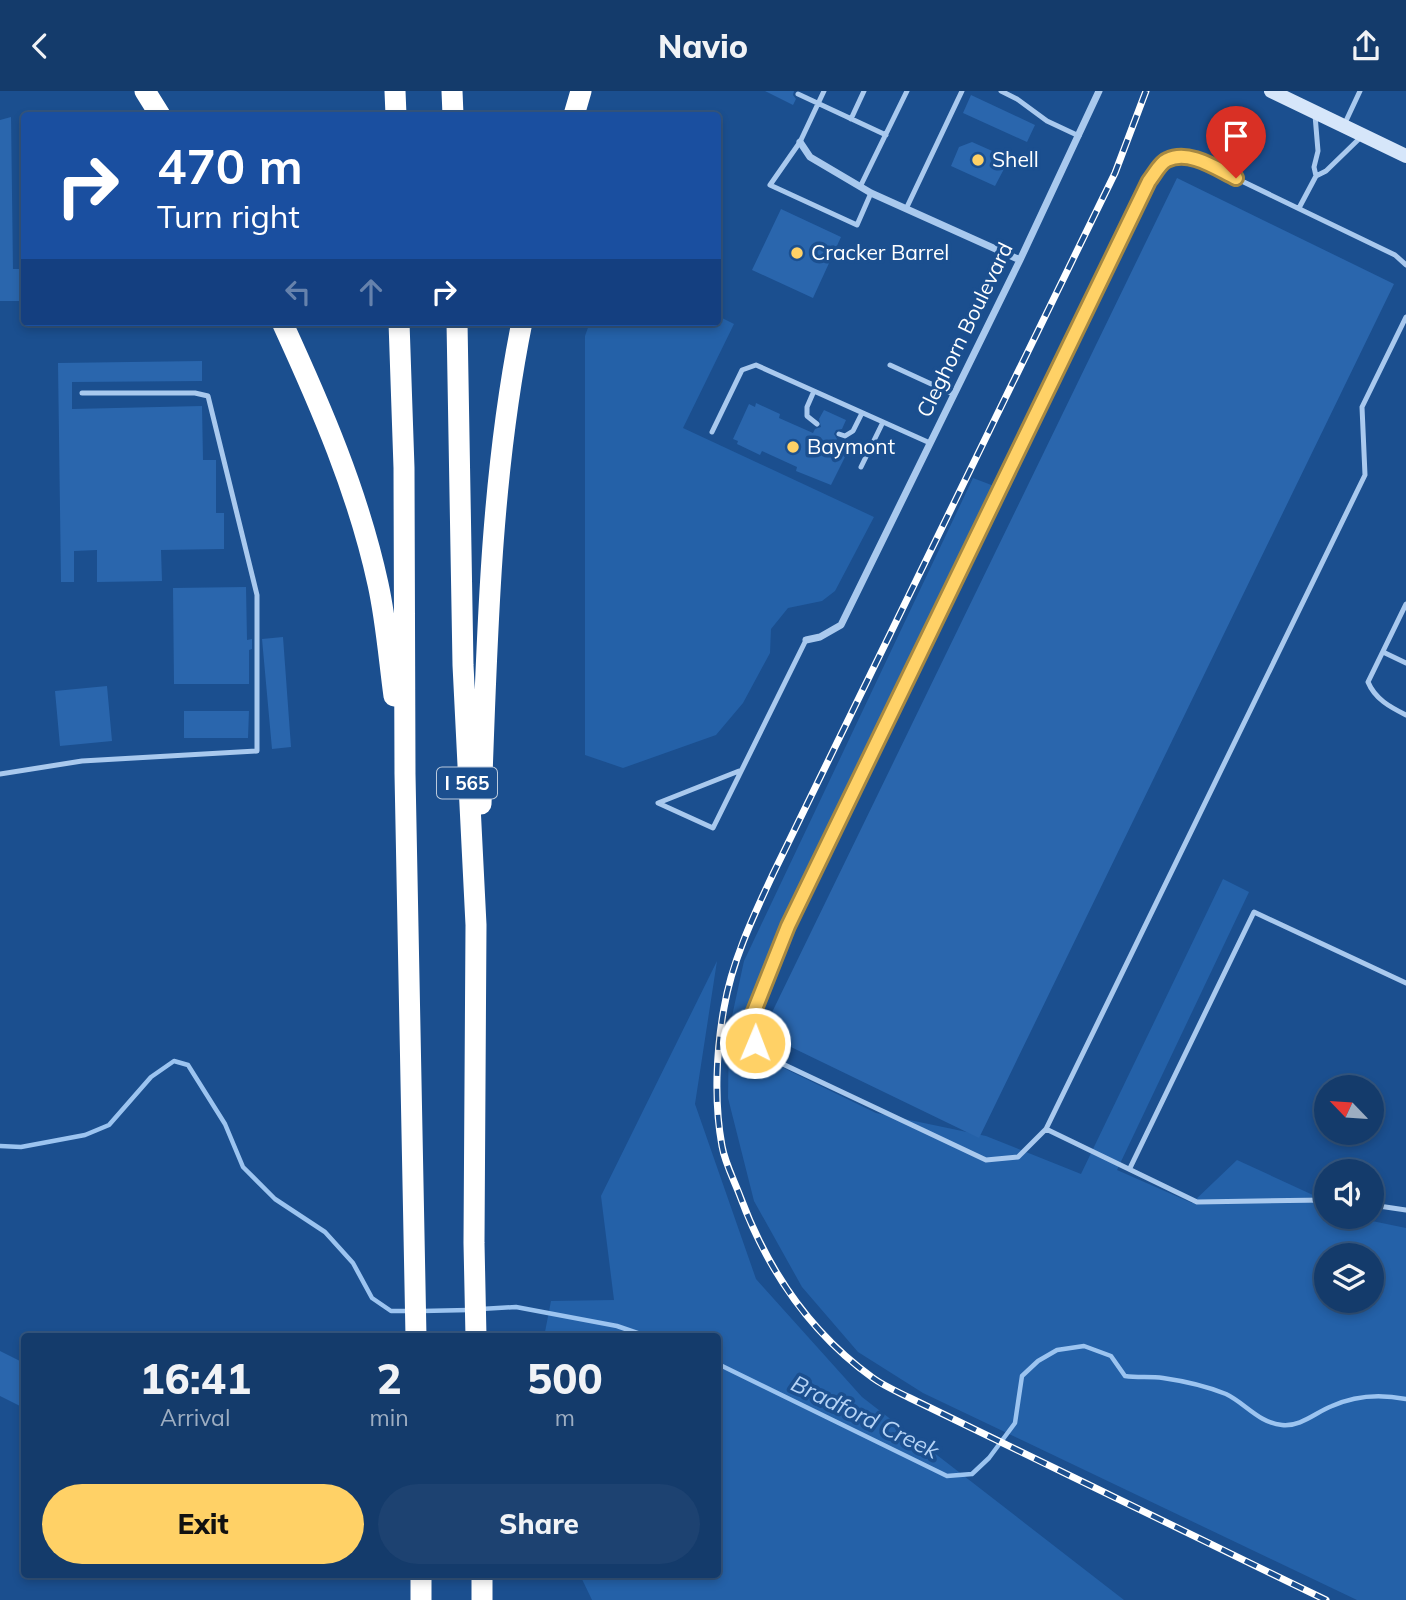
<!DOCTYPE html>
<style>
body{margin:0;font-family:Mulish,sans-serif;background:#1d4271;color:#f1f3f6;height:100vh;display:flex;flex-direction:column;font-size:26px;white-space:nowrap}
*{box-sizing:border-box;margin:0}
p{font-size:23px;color:#9dadc1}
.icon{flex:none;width:38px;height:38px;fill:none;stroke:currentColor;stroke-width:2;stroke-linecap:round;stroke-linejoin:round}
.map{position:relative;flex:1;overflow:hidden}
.details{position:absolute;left:21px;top:1242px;width:700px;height:245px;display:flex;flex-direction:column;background:#143b6b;border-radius:7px;box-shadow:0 4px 10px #0003,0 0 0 2px #33557e}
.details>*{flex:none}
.top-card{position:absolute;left:21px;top:21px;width:700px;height:214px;border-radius:7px;box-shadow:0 4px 10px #0003,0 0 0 2px #33557e;background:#1a4fa0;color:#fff;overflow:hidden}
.needle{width:46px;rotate:295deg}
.controls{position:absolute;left:1314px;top:984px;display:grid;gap:14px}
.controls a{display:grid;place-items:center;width:70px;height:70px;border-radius:50%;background:#143b6b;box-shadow:0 4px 10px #0003,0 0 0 2px #33557e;font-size:35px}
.pin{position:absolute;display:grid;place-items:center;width:60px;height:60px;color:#fff;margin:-72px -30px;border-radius:50% 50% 50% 0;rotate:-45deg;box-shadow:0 0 7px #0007}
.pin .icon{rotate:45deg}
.me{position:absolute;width:77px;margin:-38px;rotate:1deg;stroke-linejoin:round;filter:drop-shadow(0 0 5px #0008)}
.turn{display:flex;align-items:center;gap:24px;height:147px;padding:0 21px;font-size:32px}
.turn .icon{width:91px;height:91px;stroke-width:2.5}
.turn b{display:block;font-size:49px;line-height:60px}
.lanes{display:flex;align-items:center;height:66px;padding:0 21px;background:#0003;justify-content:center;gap:35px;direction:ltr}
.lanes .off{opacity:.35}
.eta{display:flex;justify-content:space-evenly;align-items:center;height:119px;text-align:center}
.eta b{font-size:42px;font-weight:800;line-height:49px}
.action{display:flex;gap:14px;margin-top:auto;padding:14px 21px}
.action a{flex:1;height:80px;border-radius:42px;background:#ffd166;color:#111;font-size:28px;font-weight:800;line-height:80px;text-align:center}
.action a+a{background:#1d4271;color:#f1f3f6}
header{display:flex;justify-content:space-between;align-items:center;height:91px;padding:0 21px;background:#143b6b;font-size:32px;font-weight:800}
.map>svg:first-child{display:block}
</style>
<header><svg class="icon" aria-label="back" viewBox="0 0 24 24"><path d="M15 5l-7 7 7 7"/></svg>Navio<svg class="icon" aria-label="share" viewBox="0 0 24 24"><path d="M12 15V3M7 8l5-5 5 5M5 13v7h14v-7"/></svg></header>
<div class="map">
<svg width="1406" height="1509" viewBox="0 0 1406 1509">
<rect width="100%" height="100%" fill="#1b4f8f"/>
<path fill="#2461a8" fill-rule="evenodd" d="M718,225L734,233L683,337L874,426L835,500L822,510L788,517L771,538L770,562L743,612L716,644L623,677L585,664V245L590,231H718Z
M973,387L994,395L758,888L749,938L759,965L876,1022L986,1045L1081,1083L1223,788L1249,801L1117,1079L1192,1112L1237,1069L1326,1110V1125H1361L1372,1130L1406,1137V1509H1357L923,1302L858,1261L802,1196L754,1110L728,1007L729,939L744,870ZM1326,1164H1372V1209H1326Z
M717,870L695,1013L756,1188L862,1306L1124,1509H592L580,1484H718V1246H544L551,1210L614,1209L601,1105Z"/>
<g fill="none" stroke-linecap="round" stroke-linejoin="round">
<path stroke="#9cc4f0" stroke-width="4.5" d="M0,1055L21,1056L85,1044L109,1034L151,986L174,970L188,974L225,1033L243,1076L275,1108L325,1141L353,1172L372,1207L391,1220H409
M481,1218L516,1216L617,1235L649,1246
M422,1220L469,1219
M718,1273L947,1385L972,1383L989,1367L1015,1332L1022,1285L1038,1270L1057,1259L1084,1255L1111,1265L1125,1285C1138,1287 1150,1285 1163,1287C1184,1290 1206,1295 1226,1303C1245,1312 1259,1332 1282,1334C1301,1336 1316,1321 1332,1315C1356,1304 1381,1303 1406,1308"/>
</g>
<path fill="#2a66ad" d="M765,0H794L793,4L796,8L793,14Z
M971,4L1035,34L1027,51L963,22Z
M11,26L13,178H24V210H0V29Z
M972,51L999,63L1005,76L995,95L951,75L959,56Z
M1177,87L1394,193L979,1047L762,942Z
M781,118L841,146L813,207L752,179Z
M202,270V290L72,291V318L202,315L203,369H216V422H224V458L161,459L162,490L97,491V459L74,460V491H61L58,272Z
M756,312L780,323L779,327L813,342L815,338L821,336L819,328L824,319L846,329L842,338L836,339L834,343L837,348L835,352L849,358L831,394L796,380L797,376L762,360L760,364L737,353L738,350L733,348L749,313L755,316Z
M246,496L247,549L252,548V558L249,559V593H174L173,497Z
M283,546L291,656L272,658L262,548Z
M107,595L112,650L60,655L55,600Z
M184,620H249L248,647H184Z
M0,1260L24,1272V1317L0,1305Z"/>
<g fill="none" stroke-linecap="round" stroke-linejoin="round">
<path stroke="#a9c9ee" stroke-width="5" d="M824,0L800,51L770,94L857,134L871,102
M1001,0L1017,8L1047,30L1079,45
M798,3L886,44
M1315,24L1318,60L1314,76L1316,85
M851,28L864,0
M1345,32L1360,0
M860,96L907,0
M1299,117L1316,85L1326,80L1361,46
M906,118L962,0
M890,274L953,303
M814,300L807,316V325L817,333
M712,341L742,279L756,274L930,352
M839,343L845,345L853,340L862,322
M861,376L883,331
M1406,513L1368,591C1375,608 1390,616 1406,624
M1383,561L1406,572
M739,680L658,712L713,737L806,549
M0,683L82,670L257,660V504L208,305L195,302H82
M1046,1038L1018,1066L986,1069L770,967L755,952L749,933L787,835L1149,90C1164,71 1168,64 1194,67L1395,164L1406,174
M1130,1077L1254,821L1406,892
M1326,1109L1197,1111L1046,1038L1365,384L1362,316L1406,226
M1372,1114L1406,1119"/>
<path stroke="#a9c9ee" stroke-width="7" d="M800,51L810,66L871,102L1020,169
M806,549L820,546L841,534L1020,169L1099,0"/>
<path stroke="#d6e6fa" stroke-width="14" d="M1271,0L1406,65"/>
<path stroke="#fff" stroke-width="21" d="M145,0L160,24
M395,0L396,24
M452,0L453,24
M574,24L581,0
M282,231C321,316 358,401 378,493C386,529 389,568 394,605
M399,231L404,377L405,683L416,1246
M457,231L463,574L476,834L474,1152L476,1246
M481,713C487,552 490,389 522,231
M421,1484V1509
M482,1484V1509"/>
<g stroke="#fff" stroke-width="7">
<path id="rail" d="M1146,0L1115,82L773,783C753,826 732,870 724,917C716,961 714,1012 722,1055C725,1072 734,1089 740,1105C767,1178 809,1241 873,1287C884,1295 898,1301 910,1307L1326,1509"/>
</g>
<use href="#rail" stroke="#1b4f8f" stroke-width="4.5" stroke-dasharray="13" stroke-linecap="butt"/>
</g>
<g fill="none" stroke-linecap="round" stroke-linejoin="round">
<g stroke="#a68842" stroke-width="18">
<path id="route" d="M755,952L749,933L788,835L1149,90C1154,84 1160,72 1167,69C1189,58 1217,78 1236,87"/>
</g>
<use href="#route" stroke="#ffd166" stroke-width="12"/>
</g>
<g fill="#ffd166" stroke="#1b4f8f" stroke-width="2.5">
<circle cx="978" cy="69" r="7"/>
<circle cx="797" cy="162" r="7"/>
<circle cx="793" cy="356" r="7"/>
</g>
<g text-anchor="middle" stroke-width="7" stroke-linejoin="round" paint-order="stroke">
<rect fill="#1b4f8f" stroke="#bbcadd" stroke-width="2" x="437" y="676.5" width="60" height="31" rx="5"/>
<g font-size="19" font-weight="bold" fill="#fff">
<text x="467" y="699">I 565</text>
</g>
<g font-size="21" fill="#fff" stroke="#1b4f8f" text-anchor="start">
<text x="992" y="76">Shell</text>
<text x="811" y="169">Cracker Barrel</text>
<text x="807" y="363">Baymont</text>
</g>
<g font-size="21" fill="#fff" stroke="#1b4f8f">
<text transform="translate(965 239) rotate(-64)" y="7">Cleghorn Boulevard</text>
</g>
<g font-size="23" font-style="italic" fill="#b5d3f5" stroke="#1b4f8f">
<text transform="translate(865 1326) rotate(26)" y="8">Bradford Creek</text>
</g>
</g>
</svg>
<div class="controls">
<a><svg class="needle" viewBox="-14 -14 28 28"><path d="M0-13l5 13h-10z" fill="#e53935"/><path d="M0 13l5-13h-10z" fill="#9dadc1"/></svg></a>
<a><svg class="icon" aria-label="sound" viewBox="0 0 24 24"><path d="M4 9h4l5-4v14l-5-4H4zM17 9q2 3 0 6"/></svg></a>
<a><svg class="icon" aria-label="layers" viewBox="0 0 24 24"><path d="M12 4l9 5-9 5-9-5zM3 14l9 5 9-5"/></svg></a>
</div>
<div class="pin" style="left:1236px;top:87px;background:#d93025"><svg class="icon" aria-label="arrive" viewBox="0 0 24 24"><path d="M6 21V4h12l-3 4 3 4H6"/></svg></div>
<svg class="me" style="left:755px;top:952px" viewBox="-20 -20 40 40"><circle r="17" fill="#ffd166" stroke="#fff" stroke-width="3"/><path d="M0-11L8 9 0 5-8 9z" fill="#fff"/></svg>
<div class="top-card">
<div class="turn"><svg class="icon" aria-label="right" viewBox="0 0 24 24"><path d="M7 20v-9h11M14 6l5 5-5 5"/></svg><div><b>470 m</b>Turn right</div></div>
<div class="lanes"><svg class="icon off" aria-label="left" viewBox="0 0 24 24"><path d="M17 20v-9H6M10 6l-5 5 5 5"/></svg><svg class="icon off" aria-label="ahead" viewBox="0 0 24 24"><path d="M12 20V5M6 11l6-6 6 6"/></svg><svg class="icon" aria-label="right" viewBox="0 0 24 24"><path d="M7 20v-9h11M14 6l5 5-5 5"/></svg></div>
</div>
<section class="details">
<div class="eta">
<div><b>16:41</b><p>Arrival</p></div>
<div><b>2</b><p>min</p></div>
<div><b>500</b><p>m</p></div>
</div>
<div class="action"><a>Exit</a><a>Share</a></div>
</section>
</div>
